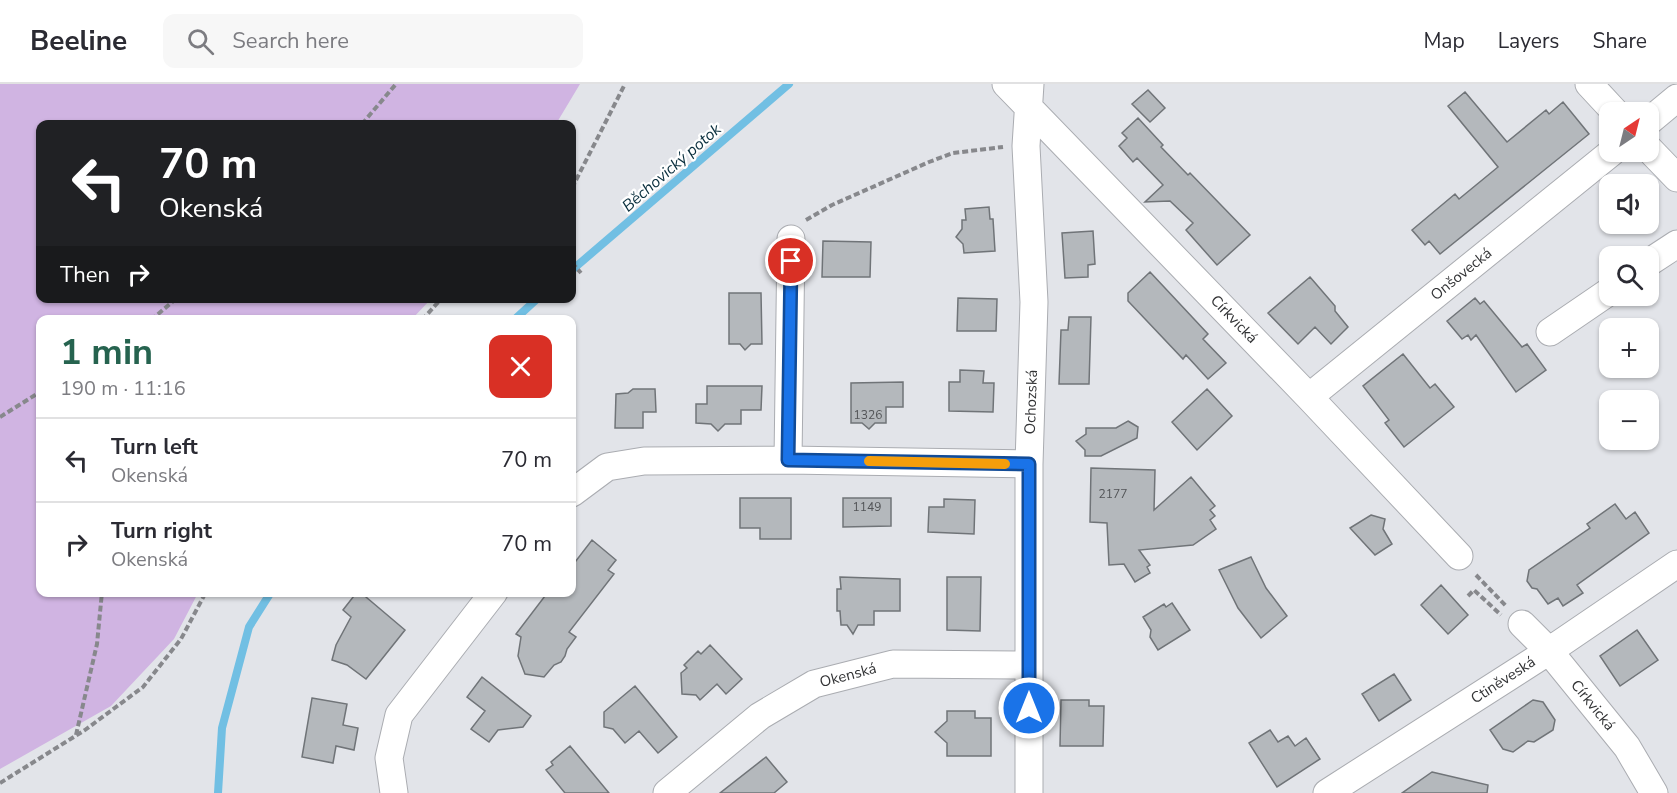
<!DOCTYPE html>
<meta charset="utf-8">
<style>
body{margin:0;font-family:"Nunito Sans",sans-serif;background:#f7f7f7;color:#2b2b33;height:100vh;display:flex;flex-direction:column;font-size:22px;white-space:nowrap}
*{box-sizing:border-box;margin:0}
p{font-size:20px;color:#7c7c81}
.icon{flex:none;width:33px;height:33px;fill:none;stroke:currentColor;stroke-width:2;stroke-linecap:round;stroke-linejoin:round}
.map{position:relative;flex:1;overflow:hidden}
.panel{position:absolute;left:36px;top:231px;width:540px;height:282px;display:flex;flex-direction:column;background:#fff;border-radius:12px;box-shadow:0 2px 4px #0004}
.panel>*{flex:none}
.top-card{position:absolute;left:36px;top:36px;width:540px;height:183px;border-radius:12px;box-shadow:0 2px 4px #0004;background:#202124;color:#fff;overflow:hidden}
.needle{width:39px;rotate:35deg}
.buttons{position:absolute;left:1599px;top:18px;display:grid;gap:12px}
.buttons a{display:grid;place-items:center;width:60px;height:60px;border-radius:12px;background:#fff;box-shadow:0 2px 4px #0004;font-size:30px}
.pin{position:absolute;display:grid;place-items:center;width:51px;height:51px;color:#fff;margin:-26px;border:3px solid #fff;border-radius:50%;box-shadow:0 2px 6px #0007}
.me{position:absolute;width:66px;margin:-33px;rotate:0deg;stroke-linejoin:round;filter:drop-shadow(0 0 4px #0008)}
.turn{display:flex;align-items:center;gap:21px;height:126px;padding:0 24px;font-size:27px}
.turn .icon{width:78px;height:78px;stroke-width:2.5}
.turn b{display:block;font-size:42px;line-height:51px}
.then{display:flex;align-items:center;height:57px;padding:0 24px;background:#0003;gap:12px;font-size:22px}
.round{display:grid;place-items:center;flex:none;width:63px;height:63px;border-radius:12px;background:#f7f7f7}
.headline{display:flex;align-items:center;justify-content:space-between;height:102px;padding:0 24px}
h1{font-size:36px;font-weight:700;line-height:45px;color:#26634f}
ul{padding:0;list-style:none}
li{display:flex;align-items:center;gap:18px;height:84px;padding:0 24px;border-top:2px solid #e1e1e2}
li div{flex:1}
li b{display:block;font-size:22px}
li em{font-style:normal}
header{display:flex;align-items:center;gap:36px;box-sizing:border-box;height:84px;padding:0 30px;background:#fff;border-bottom:2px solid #e1e1e2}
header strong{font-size:28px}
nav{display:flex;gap:33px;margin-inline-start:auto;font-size:21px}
.search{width:420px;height:54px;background:#f7f7f7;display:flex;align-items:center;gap:15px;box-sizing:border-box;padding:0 21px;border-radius:12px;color:#7c7c81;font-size:22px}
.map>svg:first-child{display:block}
</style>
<header>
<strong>Beeline</strong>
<div class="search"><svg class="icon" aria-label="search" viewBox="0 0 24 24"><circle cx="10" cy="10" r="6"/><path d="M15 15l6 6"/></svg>Search here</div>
<nav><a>Map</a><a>Layers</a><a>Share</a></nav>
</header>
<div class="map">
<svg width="1677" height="709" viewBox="0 0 1677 709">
<rect width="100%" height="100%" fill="#e2e4e9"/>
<path fill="#d0b4e2" d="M0,0H580L556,40H40V214L431,215L412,235L40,236V508L198,509L174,555L111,622L0,685Z"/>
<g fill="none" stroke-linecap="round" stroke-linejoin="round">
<path stroke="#71bfe3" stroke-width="8" d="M572,186L789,0
M514,236L538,214
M218,709L222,644L249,543L271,508"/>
</g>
<path fill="#b4b8bc" stroke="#707478" stroke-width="1.5" d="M1148,6L1165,24L1150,38L1132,20Z
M1465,8L1507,58L1546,26L1549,30L1563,18L1589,50L1440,170L1429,157L1425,161L1412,146L1455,110L1459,115L1498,83L1448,22Z
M1138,34L1163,61L1161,63L1188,91L1190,89L1250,151L1217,181L1186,146L1193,139L1170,117L1145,118L1163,101L1137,74L1133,78L1119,62L1127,54L1122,49Z
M989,123L990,135H993L995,167L964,169L963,160L956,153L962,145V136H966L965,125Z
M1093,147L1095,180L1088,181V193L1065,194L1062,149Z
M823,157L871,158L870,193H822Z
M1150,188L1208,250L1203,255L1226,279L1208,295L1186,271L1183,275L1128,217V209Z
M1310,193L1335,222V227L1348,243L1331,260L1315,243L1298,260L1268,229Z
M729,209H761L762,260H751L745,266L740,260H729Z
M958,214L997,215L996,247H957Z
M1475,214L1480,220L1484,217L1522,263L1527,260L1546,286L1516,308L1476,251L1471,256L1468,251L1462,255L1447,237Z
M1069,233H1091L1089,300H1059L1061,246H1068Z
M1403,270L1430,304L1435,300L1454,323L1404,363L1385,339L1389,336L1363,302Z
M960,286L984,287L983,299H994L993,328L949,327V298H960Z
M903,298V323H886V339H875L869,345L862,339H851V299Z
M707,302H762L761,326H741V340H725L718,347L711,340L696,339V320H707Z
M633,305H655L656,328H643V344H615L616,310L628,309Z
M1207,305L1232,332L1197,366L1172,338Z
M1128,337L1138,343L1137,354L1101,372H1085V366L1076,357L1086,350V344H1116Z
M1091,384L1155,386L1154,426L1191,393L1215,422L1210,426L1215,432L1210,436L1216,445L1193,461L1139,466L1150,481L1147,483L1150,489L1135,498L1124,480L1109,481L1107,439L1090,438Z
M740,414H791V455H760V444H740Z
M843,414H891V442L843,443Z
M944,415L975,416L974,450L928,448L929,423H944Z
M1615,420L1626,435L1635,428L1649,449L1577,501L1583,509L1563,522L1558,514L1548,520L1537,505L1532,504L1527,497L1529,486L1590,444L1587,440Z
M1371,431L1385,435L1383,445L1392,460L1375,471L1350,444Z
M592,456L616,476L608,486L614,490L569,548L576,553L567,565L565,572L561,578L554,581L544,593L525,590L518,572L521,553L516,550L548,508H572V482Z
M1251,473L1266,504L1287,532L1261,554L1238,524L1219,486Z
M840,493L900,495V527H874V541H858L853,550L847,541H841L840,527H837V505H841Z
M947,493H981L980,547L947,546Z
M1441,501L1468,531L1448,550L1421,521Z
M357,508H360L405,546L366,595L347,581L332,576L336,561L351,533L343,526Z
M1172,519L1190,546L1158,566L1150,553L1151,546L1143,533L1164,520L1166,523Z
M1637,546L1658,576L1620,602L1600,572Z
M710,561L742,595L726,610L717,600L700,616L696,611L682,610L681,589L687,584L684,581L698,567L701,570Z
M1394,590L1411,616L1379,637L1362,610Z
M482,593L531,632L523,643L498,646L489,658L471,645L485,627L467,613Z
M635,602L677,653L658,669L639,647L625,659L613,645L604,643V628Z
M312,614L347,620L343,641L358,644L354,666L336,662L333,679L302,673Z
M1061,616H1089V622H1104L1103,662H1060Z
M1533,616L1543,618L1555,636L1553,646L1534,658L1528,657L1513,668L1503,665L1490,646Z
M947,627H975V634H991V672H947V659L935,648L947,637Z
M1270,646L1278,658L1288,652L1295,662L1306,654L1320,675L1277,703L1249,659Z
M570,662L609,709H565L546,686L553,681L551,678Z
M766,673L787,698L774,709H720Z
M1432,688L1488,701L1487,709H1402Z"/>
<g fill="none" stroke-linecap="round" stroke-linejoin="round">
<g stroke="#aaacb1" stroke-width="29">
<path id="street" d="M1006,0L1309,313L1459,472
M1589,0L1615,28
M1648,38L1677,14
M1648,64L1677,94
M1648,179L1677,160
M1550,248L1610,207
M1309,313L1612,68
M788,376L791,155
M572,409L607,383L644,377L788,376L1029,380
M1522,540L1549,567L1627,663L1654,709
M394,709L389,674L399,631L494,508
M667,709L760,632L814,600L893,580L1029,581
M1029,709V380L1034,218L1026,62L1030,0
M1327,709L1549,567L1677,480"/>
</g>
<path stroke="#87888c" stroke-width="4" stroke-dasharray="6 3" stroke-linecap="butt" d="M362,40L396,0
M572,104L625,0
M806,136L832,121L929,78L953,69L1003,63
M572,179L581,189
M151,236L177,214
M422,236L442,214
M0,333L40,308
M1476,491L1506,522
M1468,512L1474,506L1501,531
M76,651L97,560L102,508
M0,699L85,646L143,603L181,555L206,508"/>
<use href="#street" stroke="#fff" stroke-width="27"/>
</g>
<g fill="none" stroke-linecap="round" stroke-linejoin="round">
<g stroke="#114b97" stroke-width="15">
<path id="route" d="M791,177L788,376L1029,380V624"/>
</g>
<use href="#route" stroke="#1a73e8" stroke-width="10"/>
<path stroke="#f59e0b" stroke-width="10" d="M869,377L1005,380"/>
</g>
<g text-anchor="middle" stroke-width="4.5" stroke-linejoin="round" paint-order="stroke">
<g font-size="12" fill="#525457">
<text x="868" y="335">1326</text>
<text x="1113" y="414">2177</text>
<text x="867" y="427">1149</text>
</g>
<g font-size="15" fill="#323335" stroke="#fff">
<text transform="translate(1461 190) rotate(-39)" y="5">Onšovecká</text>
<text transform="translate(1234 235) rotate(46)" y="5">Církvická</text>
<text transform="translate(1031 318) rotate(-88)" y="5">Ochozská</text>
<text transform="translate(848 591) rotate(-15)" y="5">Okenská</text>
<text transform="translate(1503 596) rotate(-33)" y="5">Ctiněveská</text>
<text transform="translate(1593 621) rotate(51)" y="5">Církvická</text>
</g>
<g font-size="16" font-style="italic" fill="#092e3d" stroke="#fff">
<text transform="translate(671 83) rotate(-41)" y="6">Běchovický potok</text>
</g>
</g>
</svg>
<div class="buttons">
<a><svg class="needle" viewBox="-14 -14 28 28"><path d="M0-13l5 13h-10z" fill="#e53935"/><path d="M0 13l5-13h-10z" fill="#7c7c81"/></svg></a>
<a><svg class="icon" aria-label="sound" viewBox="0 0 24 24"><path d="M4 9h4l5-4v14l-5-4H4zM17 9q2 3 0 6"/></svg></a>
<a><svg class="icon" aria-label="search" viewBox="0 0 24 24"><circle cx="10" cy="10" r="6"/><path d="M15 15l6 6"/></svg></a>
<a>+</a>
<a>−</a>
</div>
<div class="pin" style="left:791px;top:177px;background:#d93025"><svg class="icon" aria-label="arrive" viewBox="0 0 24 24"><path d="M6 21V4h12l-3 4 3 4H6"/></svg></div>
<svg class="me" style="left:1029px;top:624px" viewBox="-20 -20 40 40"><circle r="17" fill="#1a73e8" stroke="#fff" stroke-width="3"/><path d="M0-11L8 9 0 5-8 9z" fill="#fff"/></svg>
<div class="top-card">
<div class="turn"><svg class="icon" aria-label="left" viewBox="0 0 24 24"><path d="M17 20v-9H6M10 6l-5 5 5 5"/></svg><div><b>70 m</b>Okenská</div></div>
<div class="then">Then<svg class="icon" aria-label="right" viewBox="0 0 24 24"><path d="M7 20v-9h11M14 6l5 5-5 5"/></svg></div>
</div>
<section class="panel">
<div class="headline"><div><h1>1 min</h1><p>190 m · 11:16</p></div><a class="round" style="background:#d93025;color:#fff"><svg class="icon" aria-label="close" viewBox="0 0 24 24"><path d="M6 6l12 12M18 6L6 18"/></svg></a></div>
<ul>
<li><svg class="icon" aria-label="left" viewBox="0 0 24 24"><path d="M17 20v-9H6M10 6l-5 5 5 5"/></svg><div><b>Turn left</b><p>Okenská</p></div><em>70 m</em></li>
<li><svg class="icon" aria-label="right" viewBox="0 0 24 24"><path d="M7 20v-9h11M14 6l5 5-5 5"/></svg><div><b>Turn right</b><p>Okenská</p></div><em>70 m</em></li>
</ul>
</section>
</div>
